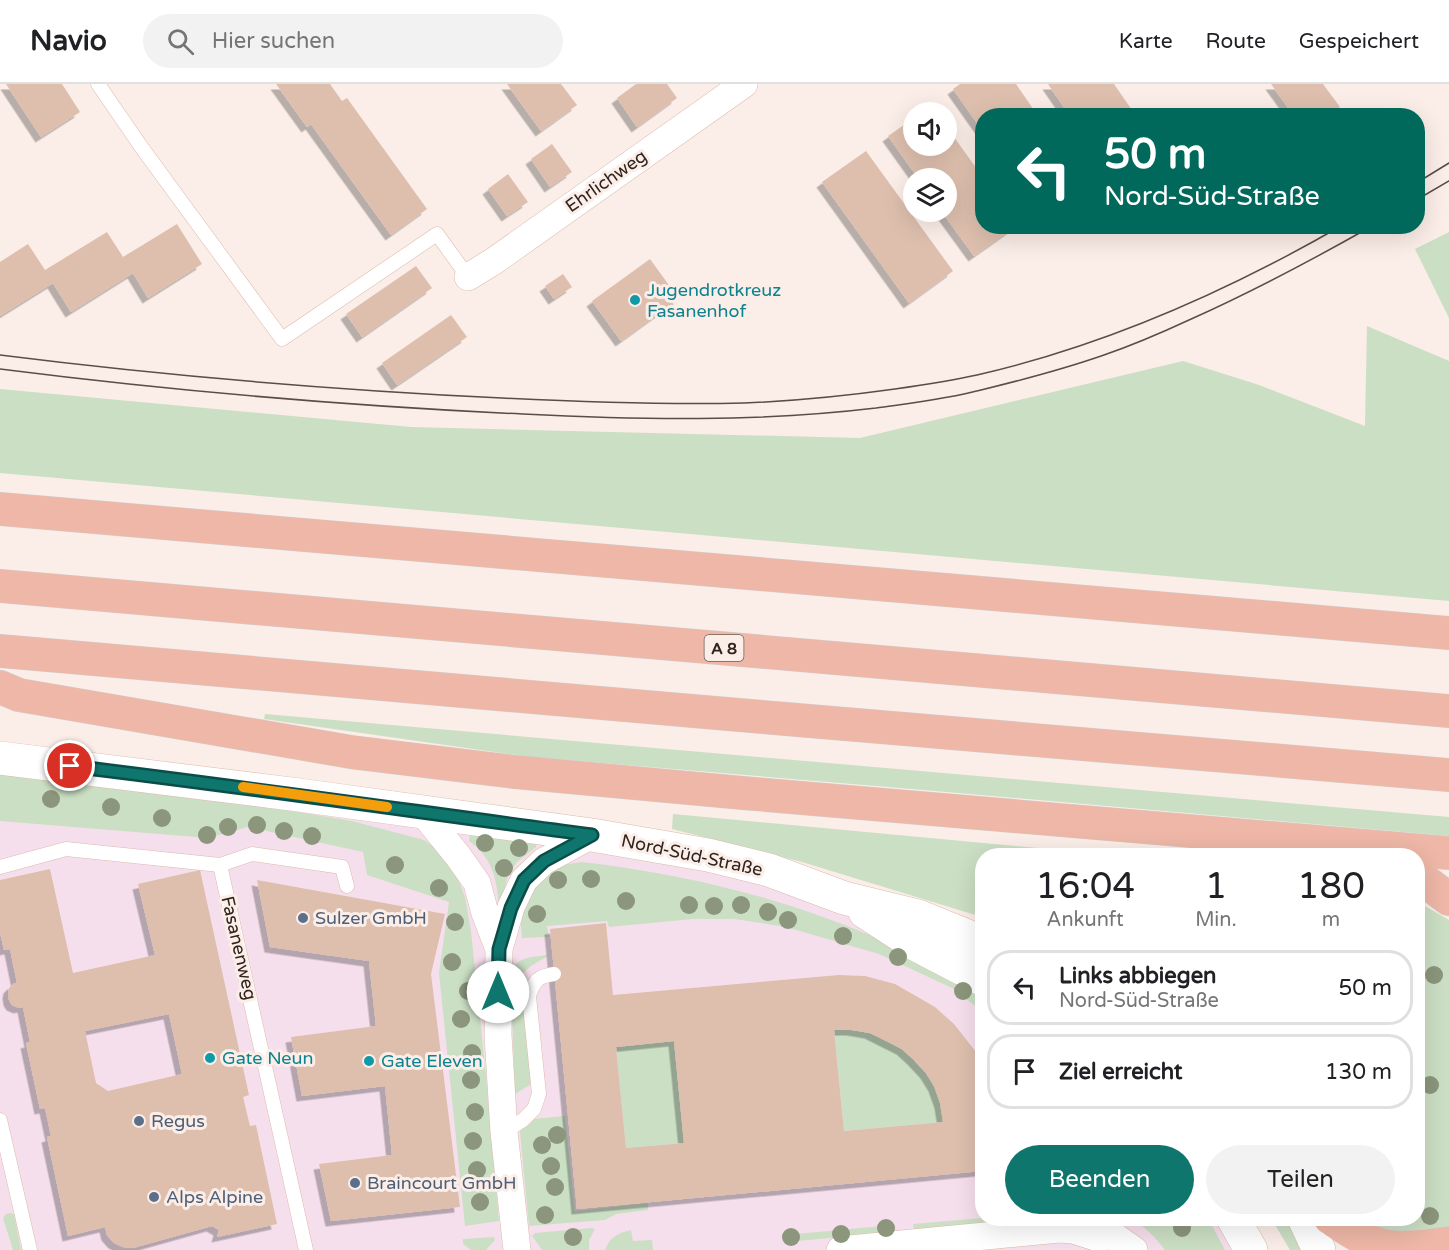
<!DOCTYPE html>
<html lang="de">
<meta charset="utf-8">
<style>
body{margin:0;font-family:"Varela Round",sans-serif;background:#f2f2f2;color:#202124;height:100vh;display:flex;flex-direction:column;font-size:22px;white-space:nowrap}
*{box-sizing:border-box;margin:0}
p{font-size:20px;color:#757577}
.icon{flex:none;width:33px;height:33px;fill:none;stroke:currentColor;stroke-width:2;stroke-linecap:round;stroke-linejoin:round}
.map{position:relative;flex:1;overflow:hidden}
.side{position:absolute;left:975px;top:764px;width:450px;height:378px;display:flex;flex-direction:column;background:#fff;border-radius:24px;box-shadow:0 6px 24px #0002}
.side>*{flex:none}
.top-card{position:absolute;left:975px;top:24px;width:450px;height:126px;border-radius:24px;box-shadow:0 6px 24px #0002;background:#00695c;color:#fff;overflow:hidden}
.controls{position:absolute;left:903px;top:18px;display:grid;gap:12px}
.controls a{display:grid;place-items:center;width:54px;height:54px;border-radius:50%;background:#fff;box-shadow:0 6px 24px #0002;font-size:30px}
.pin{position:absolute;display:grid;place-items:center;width:51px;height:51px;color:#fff;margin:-26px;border:3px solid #fff;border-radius:50%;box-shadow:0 2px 6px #0007}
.me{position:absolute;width:66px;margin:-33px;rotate:0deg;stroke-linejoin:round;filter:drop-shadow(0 0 4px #0008)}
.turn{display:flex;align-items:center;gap:21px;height:126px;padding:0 30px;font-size:27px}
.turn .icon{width:78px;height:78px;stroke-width:2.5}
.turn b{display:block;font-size:42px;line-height:51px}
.eta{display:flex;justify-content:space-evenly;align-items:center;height:102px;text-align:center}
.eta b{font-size:36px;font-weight:600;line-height:42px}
.action{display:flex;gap:12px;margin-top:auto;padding:12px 30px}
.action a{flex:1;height:69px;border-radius:36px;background:#0f766e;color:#fff;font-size:24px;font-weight:600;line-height:69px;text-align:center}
.action a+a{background:#f2f2f2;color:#202124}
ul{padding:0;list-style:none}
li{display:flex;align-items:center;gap:18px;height:75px;margin:0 12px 9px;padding:0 18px;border:3px solid #e0e0e0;border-radius:24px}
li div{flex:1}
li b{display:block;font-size:22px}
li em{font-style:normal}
header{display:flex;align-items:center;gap:36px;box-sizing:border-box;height:84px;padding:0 30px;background:#fff;border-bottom:2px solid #e0e0e0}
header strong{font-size:28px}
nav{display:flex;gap:33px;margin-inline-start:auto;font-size:21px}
.search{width:420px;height:54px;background:#f2f2f2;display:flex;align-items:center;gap:15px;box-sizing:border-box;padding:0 21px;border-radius:33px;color:#757577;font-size:22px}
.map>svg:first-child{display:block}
</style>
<header>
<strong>Navio</strong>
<div class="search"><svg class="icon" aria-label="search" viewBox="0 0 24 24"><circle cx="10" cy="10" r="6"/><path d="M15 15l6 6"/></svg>Hier suchen</div>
<nav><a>Karte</a><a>Route</a><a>Gespeichert</a></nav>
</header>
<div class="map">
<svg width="1449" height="1166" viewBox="0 0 1449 1166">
<defs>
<filter id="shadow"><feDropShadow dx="-5.5" dy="5.5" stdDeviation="0" flood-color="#0004"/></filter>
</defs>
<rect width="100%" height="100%" fill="#fbede7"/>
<path fill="#f6dfec" d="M0,676L769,786L982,895V1134H1233L1251,1166H0Z"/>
<path fill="#cbdfc4" d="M1449,148V234L1415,165Z
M1367,242L1449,277V517L0,389V305L411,343L860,354L1183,277L1259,301L1365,342Z
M265,630L1449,733V752L912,705L530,673L264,635Z
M0,688L179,708L352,737L424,756L445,771L455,787L465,813L471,847L486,992L499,1137L465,1142L439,889L449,818L367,791L363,768L248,743L208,754L0,737Z
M673,730L1113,771H982V833L802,778L672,745Z
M470,749L536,757V763L517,778L508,791L499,830C498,801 495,775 469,757Z
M582,778C686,790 789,815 886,858C919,872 950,892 982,909V927L952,904L879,870L786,843L735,835H693L609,843L607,837L547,842L549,853L522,854L520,827L526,806L555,782Z
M1418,818L1449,836V1142L1428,1149L1373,1146L1352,1134H1418Z
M547,871V873C523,885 515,892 520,921C521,927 526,931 527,938C531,958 531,979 533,999L515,1010L512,930L513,884C521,872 534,873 547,871Z
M834,946C846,946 859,946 871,950C902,960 932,987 941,1020C942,1026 943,1032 943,1038L844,1047Z
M674,957L684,1059L626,1064L616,963Z
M565,1032L575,1127L648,1119V1126L616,1130L605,1136L529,1142L520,1048L524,1040L533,1035Z
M10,1129L14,1130L21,1166H13L3,1134L6,1130Z
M982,1134H1043L914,1146L913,1140Z
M1129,1134H1208L1225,1166H1165C1155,1153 1144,1141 1129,1134Z
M1271,1134H1287L1302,1166H1290Z
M894,1141L895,1148L786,1158L785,1151Z
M592,1144L595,1145L589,1156V1166H542L532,1152L535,1149Z
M631,1146L633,1157L652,1156L653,1166H605C610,1153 618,1149 631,1146Z
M494,1153L495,1156L486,1166H471L463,1160V1155Z"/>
<path fill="#debfae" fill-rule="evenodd" filter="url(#shadow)" d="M6,0H62L80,28L41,53Z
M276,0H330L342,17L347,14L427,125L391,151L311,40L307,43Z
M507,0H561L577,21L541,47Z
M636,0H667L677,14L637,43L617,14Z
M960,0H1016L1038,32H982V46L953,5Z
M1048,0H1114L1136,32H1070Z
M1271,0H1323L1340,23L1326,32H1294Z
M931,21L937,28H921Z
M914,34V62H946V42L982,92V142H1016L974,172L942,128H946V94H918L888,52Z
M552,60L572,88L550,103L531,75Z
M866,67L953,187L909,219L822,98Z
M508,90L528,118L507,132L488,105Z
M177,140L202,180L148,214L133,189L71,228L53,199L0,232V178L28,160L45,186L107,148L123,173Z
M650,175L679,215L621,257L592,217Z
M416,182L432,204L362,253L346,230Z
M563,190L572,203L554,215L545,202Z
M451,231L467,253L397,301L382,279Z
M50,785L73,889L155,871L138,800L200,786L249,1011L243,1013L250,1042L256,1041L277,1140L217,1153L219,1146L212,1142L133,1164L123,1163L114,1159L107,1151L105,1143L68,1152L47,1053L51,1052L45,1024L40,1025L26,959L30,958L23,923L19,924L12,921L9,916L8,909L9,904L13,900L17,899L10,865L4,866L0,848V796ZM169,930L182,990L108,1007L96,999L85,947Z
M257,796L445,830L431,890L460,1123L331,1137L319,1080L392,1071L385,1002L302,1012L291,953L376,942L369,877L270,863Z
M606,839L613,911L839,891L865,892L895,900L935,923L954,940L976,968L982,982V1087L577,1125L550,845ZM834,946H852L870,949L902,965L913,975L926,989L934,1002L940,1019L943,1038L844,1047ZM674,957L684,1059L626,1064L616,963Z"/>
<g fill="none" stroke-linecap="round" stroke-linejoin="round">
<g stroke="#dbbbab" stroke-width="15">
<path id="service" d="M98,0L142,64L282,255L437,150L468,193
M220,781L252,770L342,783L347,802
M0,783L66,765L220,781L306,1166
M0,1036L30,1166
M504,1048L523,1036L534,1025L539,1010L529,912C534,897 538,892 554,890"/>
</g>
<g stroke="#dbbbab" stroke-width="28">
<path id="minor" d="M468,193L494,177L744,0
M423,729L458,772L477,799L485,829L499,865
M517,1166L504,1048L498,951L499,865L511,823L524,796L544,777L592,751
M840,1166L1059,1145L1073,1146L1095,1153L1114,1152L1134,1166"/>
</g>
<g stroke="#dbbbab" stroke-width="34">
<path id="secondary" d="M0,674L299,711L592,751L708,771L769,786L844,814L918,832L982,858
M865,828L913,859L982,895
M1233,1134L1251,1166
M1304,1134L1319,1166"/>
</g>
<g stroke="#d1cfce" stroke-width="34">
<path id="motorway" d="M0,425L1449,549
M0,502L1449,627
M0,567L774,634L1449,691
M0,603L19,611L351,668L515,688L743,709L1449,769
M1418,792L1449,815
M1330,1134C1347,1145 1364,1157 1384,1162C1403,1166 1430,1162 1449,1159"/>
</g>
<use href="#service" stroke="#fff" stroke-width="14"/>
<use href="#minor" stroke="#fff" stroke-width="27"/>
<use href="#secondary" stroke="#fff" stroke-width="33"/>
<use href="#motorway" stroke="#eeb7a7" stroke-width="33"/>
<path stroke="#594d47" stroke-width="1.5" d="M1418,98L1449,79
M1418,115L1449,97
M0,271C167,292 335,306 502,314C583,318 663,321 744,319C795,317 845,312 895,305C923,301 950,297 977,291C1104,262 1228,207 1341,142
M0,285C174,307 348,322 523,330C641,336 759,338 876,324C911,319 947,315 981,306C1022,296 1064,285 1104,271C1133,261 1161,249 1189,236C1252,208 1312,176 1372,142"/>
</g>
<g fill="#8b967c">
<circle cx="51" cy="715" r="9"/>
<circle cx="111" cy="723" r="9"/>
<circle cx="162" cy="734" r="9"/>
<circle cx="257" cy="741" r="9"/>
<circle cx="228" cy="743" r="9"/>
<circle cx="284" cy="747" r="9"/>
<circle cx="207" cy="751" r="9"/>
<circle cx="312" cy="752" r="9"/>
<circle cx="485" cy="759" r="9"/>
<circle cx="519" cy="764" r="9"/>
<circle cx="395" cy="781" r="9"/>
<circle cx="504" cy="784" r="9"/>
<circle cx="591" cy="795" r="9"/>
<circle cx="558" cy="796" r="9"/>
<circle cx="439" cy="804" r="9"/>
<circle cx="626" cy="817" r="9"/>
<circle cx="689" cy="821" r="9"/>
<circle cx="741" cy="821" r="9"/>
<circle cx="714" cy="822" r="9"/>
<circle cx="768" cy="828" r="9"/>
<circle cx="537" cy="830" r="9"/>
<circle cx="788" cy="836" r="9"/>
<circle cx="455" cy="838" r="9"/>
<circle cx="843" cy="852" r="9"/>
<circle cx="898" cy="873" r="9"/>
<circle cx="452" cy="878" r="9"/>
<circle cx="1434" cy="891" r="9"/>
<circle cx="468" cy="907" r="9"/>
<circle cx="963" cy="907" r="9"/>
<circle cx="461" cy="935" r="9"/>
<circle cx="472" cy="969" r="9"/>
<circle cx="471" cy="996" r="9"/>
<circle cx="1430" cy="1001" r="9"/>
<circle cx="475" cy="1028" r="9"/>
<circle cx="557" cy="1051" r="9"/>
<circle cx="473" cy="1057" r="9"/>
<circle cx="542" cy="1061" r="9"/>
<circle cx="551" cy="1082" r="9"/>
<circle cx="477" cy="1086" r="9"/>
<circle cx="555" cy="1103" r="9"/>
<circle cx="480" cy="1118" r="9"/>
<circle cx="545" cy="1131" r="9"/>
<circle cx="1430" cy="1132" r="9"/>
<circle cx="886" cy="1144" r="9"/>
<circle cx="1182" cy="1144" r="9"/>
<circle cx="841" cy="1150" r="9"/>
<circle cx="573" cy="1153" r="9"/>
<circle cx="791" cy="1153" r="9"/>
</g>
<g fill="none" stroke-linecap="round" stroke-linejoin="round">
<g stroke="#0a4d48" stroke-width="15">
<path id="route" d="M70,682C245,703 418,728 592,751L544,777L524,796L511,824L499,865L498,908"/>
</g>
<use href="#route" stroke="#0f766e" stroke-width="10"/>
<path stroke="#f59e0b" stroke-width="10" d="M243,703L387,723"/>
</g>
<g fill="#0f9aa8" stroke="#fbede7" stroke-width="2">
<circle cx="635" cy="216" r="6"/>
<circle cx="210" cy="974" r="6"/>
<circle cx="369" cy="977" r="6"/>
</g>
<g fill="#5c6f8a" stroke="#fbede7" stroke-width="2">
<circle cx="303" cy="834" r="6"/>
<circle cx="139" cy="1037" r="6"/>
<circle cx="355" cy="1099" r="6"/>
<circle cx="154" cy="1113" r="6"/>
</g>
<g text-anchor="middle" stroke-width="6" stroke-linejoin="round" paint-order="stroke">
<rect fill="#fbede7" stroke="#6d605a" stroke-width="1.5" x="704.5" y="551" width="39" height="26" rx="4.5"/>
<g font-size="16" font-weight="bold" fill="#30241e">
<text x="724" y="570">A 8</text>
</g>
<g font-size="18" fill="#30241e" stroke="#fbede7">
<text transform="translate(606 97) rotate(-35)" y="6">Ehrlichweg</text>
<text transform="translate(692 771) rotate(12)" y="6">Nord-Süd-Straße</text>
<text transform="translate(239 864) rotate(77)" y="6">Fasanenweg</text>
</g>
<g font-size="18" fill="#0d838f" stroke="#fbede7" text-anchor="start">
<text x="647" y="212">Jugendrotkreuz<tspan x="647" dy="21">Fasanenhof</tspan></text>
<text x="222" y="980">Gate Neun</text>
<text x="381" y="983">Gate Eleven</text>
</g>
<g font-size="18" fill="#4e5e75" stroke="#fbede7" text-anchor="start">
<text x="315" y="840">Sulzer GmbH</text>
<text x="151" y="1043">Regus</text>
<text x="367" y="1105">Braincourt GmbH</text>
<text x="166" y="1119">Alps Alpine</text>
</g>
</g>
</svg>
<div class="controls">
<a><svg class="icon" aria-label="sound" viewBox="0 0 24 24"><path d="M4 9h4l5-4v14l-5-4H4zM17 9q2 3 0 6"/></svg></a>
<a><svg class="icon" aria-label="layers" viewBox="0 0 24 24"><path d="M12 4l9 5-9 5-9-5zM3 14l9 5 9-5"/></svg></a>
</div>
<div class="pin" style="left:70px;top:682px;background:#d93025"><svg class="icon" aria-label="arrive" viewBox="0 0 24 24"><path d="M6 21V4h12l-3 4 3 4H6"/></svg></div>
<svg class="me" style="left:498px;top:908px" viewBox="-20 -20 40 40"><circle r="19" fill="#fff"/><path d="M0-13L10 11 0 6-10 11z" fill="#0f766e"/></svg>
<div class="top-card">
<div class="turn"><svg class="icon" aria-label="left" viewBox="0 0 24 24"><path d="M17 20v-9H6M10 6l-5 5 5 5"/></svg><div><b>50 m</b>Nord-Süd-Straße</div></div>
</div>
<section class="side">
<div class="eta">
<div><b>16:04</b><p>Ankunft</p></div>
<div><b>1</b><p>Min.</p></div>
<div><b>180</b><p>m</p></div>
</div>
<ul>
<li><svg class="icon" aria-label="left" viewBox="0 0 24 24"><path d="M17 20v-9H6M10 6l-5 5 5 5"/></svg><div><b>Links abbiegen</b><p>Nord-Süd-Straße</p></div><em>50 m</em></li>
<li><svg class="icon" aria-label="arrive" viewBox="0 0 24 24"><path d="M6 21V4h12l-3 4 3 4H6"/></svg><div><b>Ziel erreicht</b></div><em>130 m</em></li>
</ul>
<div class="action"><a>Beenden</a><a>Teilen</a></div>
</section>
</div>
